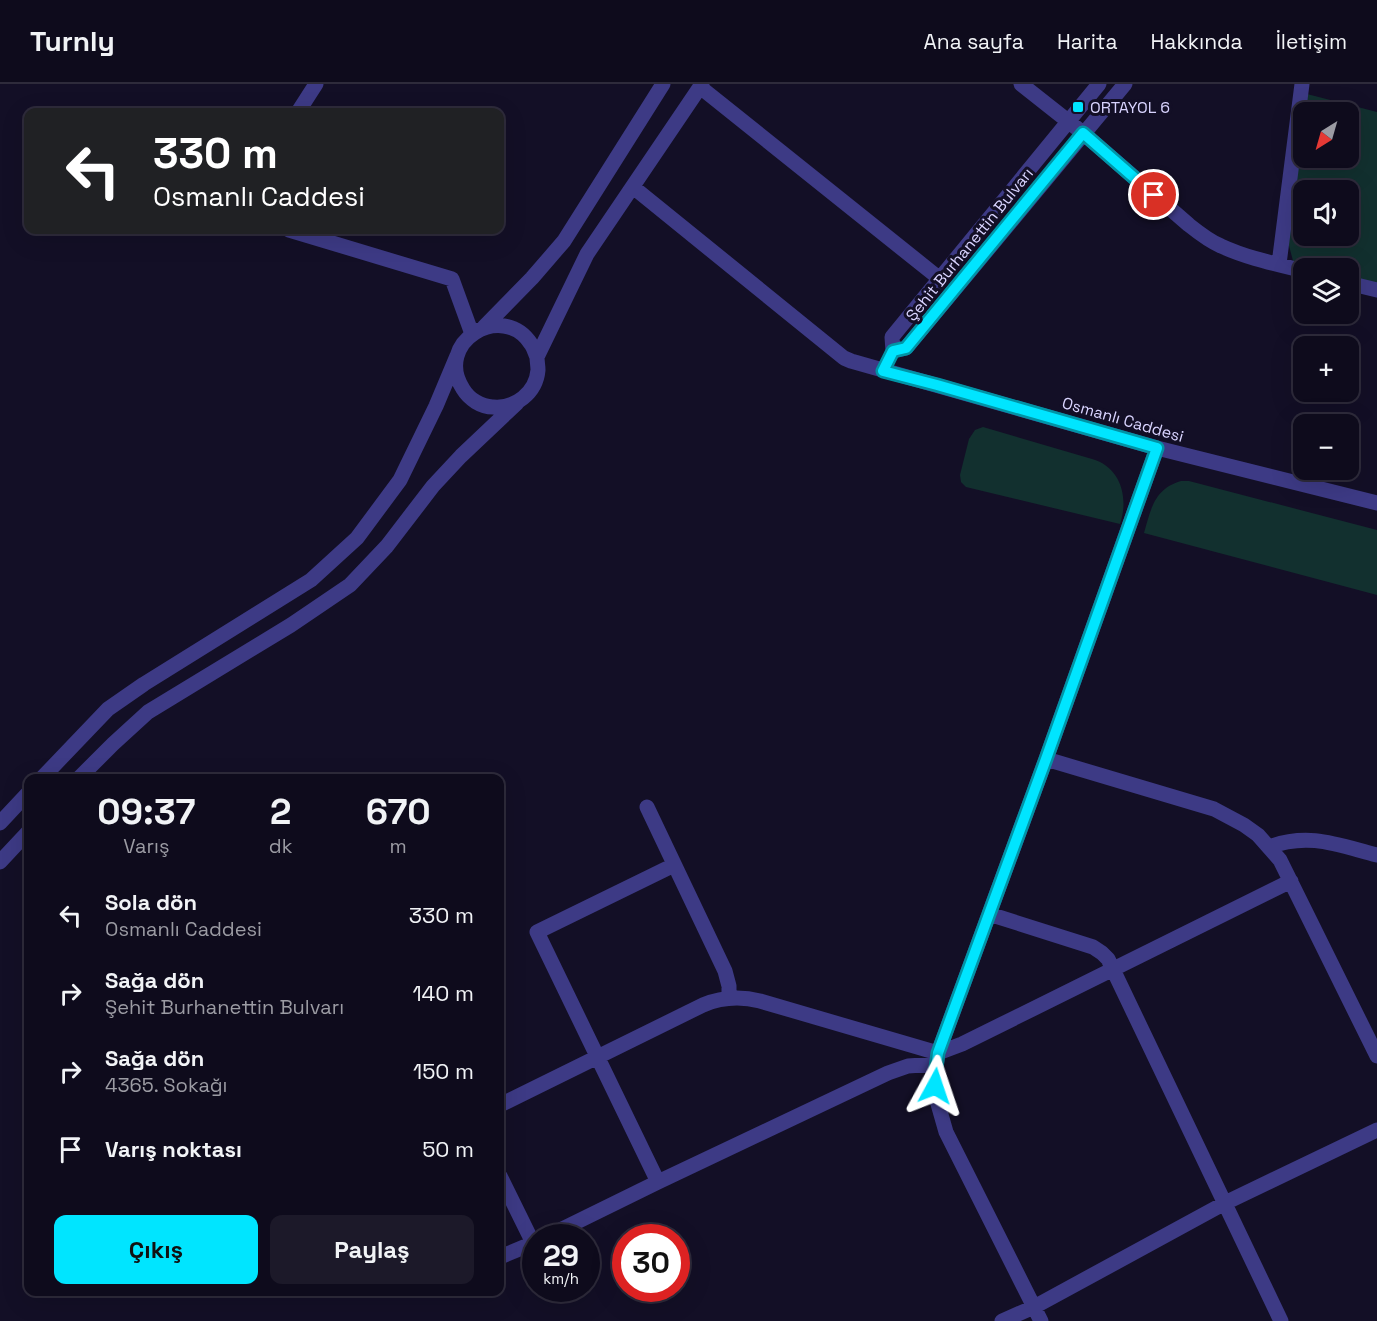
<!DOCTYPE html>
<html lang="tr">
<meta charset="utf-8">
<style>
body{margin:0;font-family:"Space Grotesk",sans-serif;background:#1c1929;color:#f1f3f6;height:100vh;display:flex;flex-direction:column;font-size:22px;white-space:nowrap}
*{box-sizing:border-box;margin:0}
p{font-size:20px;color:#9b9ba3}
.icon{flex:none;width:33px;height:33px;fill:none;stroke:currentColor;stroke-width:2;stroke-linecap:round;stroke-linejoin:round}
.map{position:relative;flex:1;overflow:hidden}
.side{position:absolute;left:24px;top:690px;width:480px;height:522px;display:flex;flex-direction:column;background:#0e0b1c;border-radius:12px;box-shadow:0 6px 24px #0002,0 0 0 2px #2e2b3b}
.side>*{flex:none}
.banner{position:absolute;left:24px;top:24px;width:480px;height:126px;border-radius:12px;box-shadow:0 6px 24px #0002,0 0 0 2px #2e2b3b;background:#202124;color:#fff;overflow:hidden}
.needle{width:39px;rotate:217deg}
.buttons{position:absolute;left:1293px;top:18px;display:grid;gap:12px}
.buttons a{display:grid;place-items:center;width:66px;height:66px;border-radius:12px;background:#0e0b1c;box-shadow:0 6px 24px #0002,0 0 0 2px #2e2b3b;font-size:30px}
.speed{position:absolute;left:522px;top:1140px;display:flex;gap:12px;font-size:30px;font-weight:700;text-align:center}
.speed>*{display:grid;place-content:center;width:78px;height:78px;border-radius:50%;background:#0e0b1c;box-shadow:0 6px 24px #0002,0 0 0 2px #2e2b3b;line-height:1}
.speed small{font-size:15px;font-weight:400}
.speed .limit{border:9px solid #d22;background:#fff;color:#111}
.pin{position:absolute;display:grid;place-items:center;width:51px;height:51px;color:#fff;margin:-26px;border:3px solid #fff;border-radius:50%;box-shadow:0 2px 6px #0007}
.me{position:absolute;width:66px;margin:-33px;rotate:5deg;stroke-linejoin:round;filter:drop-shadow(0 0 4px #0008)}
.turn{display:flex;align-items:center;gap:21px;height:126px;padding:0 30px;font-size:27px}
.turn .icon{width:78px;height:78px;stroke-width:2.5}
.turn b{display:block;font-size:42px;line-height:51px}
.eta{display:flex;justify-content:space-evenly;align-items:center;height:102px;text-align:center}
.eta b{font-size:36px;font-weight:700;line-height:42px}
.cta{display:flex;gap:12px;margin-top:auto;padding:12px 30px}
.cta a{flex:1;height:69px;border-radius:12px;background:#00e5ff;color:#111;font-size:24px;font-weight:700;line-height:69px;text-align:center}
.cta a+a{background:#1c1929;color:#f1f3f6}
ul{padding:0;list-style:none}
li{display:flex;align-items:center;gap:18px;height:78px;padding:0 30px}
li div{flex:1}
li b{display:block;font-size:22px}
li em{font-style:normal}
header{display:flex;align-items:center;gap:36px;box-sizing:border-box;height:84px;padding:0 30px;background:#0e0b1c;border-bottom:2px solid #2e2b3b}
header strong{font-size:28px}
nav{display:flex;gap:33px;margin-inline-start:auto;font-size:21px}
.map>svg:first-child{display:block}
</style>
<header>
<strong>Turnly</strong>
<nav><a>Ana sayfa</a><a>Harita</a><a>Hakkında</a><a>İletişim</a></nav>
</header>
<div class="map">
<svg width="1377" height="1237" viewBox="0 0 1377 1237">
<rect width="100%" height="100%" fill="#130f26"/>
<path fill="#12302f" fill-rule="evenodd" d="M1303,9L1377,28V209L1349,202L1348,184H1304L1296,188L1288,158ZM1304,28H1348V74H1304ZM1304,106H1348V152H1304Z
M983,343L1092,375C1121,383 1129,414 1120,440L966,403L961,398L960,391L969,355L975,346Z
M1181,397H1189L1377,446V511L1144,449C1151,425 1154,405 1181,397Z"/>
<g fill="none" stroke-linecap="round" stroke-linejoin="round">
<path stroke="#3d3a85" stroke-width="15" d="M1021,0L1083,49L1189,141C1199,149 1209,157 1221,162C1247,174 1276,180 1304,187
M700,3L940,195
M298,28L316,0
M633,103L844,274L851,277L1157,364L1377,419
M289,146L452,195L472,250
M1279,180L1302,0
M1348,199L1377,206
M484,243L532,194L564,157L663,0
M893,267L906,264L1125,0
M893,267L892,253L1099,0
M537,273C535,269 534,264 531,260C502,216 433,259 463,305C469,315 481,323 493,323C515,325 536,309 538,286C538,282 537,277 537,273L587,170L702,0
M1046,675L1214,725L1244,741L1258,751L1280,776L1377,972
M42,694L108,625L144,600L311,496L357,454L400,396L436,322L457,272
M79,694L113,660L148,628L291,541L350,501L387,462L433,402L461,372L517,319
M647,723L725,887L729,902V914
M0,739L28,709
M1269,763C1309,748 1338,761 1377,771
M0,778L28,748
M989,830L1093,863L1102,869L1108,875L1281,1237
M500,1021L703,921C722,913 740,912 760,917L938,969L962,960L1291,797
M500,1092L533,1159
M658,1098L537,848L674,781
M544,1154L658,1098L888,989L908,982L936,980
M500,1173L536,1158
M1002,1237L1034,1223L1225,1119L1377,1046
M1041,1237L946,1048L936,1013L935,991L938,969L1046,675L1157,364"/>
</g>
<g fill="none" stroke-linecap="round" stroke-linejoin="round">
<g stroke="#0095a6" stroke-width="15">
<path id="route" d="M935,1002V991L938,969L1046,675L1157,364L937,301L883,287L893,267L906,264L1083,49L1154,111"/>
</g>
<use href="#route" stroke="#00e5ff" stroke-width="10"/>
</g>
<rect fill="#00e5ff" stroke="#130f26" stroke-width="2" x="1072" y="17" width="12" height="12" rx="3"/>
<g text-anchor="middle" stroke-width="6" stroke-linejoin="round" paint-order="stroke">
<g font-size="16" fill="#d9d4ff" stroke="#130f26" text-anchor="start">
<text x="1090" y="29">ORTAYOL 6</text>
</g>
<g font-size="16" fill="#d9d4ff" stroke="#130f26">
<text transform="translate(969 160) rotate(-51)" y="6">Şehit Burhanettin Bulvarı</text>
<text transform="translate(1123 335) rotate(16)" y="6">Osmanlı Caddesi</text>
</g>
</g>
</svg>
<div class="buttons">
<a><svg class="needle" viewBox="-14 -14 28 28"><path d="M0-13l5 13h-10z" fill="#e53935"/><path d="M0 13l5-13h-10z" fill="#9b9ba3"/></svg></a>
<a><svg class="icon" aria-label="sound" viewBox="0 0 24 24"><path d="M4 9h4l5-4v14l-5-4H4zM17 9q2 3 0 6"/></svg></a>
<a><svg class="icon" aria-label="layers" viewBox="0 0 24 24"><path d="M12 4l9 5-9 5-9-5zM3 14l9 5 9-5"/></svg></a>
<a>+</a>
<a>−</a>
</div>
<div class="speed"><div>29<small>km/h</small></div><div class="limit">30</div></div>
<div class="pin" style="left:1154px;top:111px;background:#d93025"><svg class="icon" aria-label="arrive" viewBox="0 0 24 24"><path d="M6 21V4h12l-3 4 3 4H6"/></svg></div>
<svg class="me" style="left:935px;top:1002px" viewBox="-20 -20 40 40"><path d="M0-17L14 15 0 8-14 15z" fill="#00e5ff" stroke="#fff" stroke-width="4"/></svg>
<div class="banner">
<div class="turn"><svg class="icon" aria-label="left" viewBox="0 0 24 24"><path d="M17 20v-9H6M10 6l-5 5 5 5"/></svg><div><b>330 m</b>Osmanlı Caddesi</div></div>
</div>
<section class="side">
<div class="eta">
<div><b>09:37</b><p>Varış</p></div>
<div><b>2</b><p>dk</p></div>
<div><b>670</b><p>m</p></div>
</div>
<ul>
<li><svg class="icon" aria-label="left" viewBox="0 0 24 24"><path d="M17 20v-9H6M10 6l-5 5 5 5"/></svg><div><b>Sola dön</b><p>Osmanlı Caddesi</p></div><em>330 m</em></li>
<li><svg class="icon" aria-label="right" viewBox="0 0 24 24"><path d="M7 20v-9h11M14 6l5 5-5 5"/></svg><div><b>Sağa dön</b><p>Şehit Burhanettin Bulvarı</p></div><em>140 m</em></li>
<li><svg class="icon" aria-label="right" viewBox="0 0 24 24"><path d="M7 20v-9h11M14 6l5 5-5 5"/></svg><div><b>Sağa dön</b><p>4365. Sokağı</p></div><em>150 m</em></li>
<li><svg class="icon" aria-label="arrive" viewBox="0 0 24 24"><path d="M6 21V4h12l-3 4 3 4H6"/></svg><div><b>Varış noktası</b></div><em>50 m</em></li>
</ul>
<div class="cta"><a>Çıkış</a><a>Paylaş</a></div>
</section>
</div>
